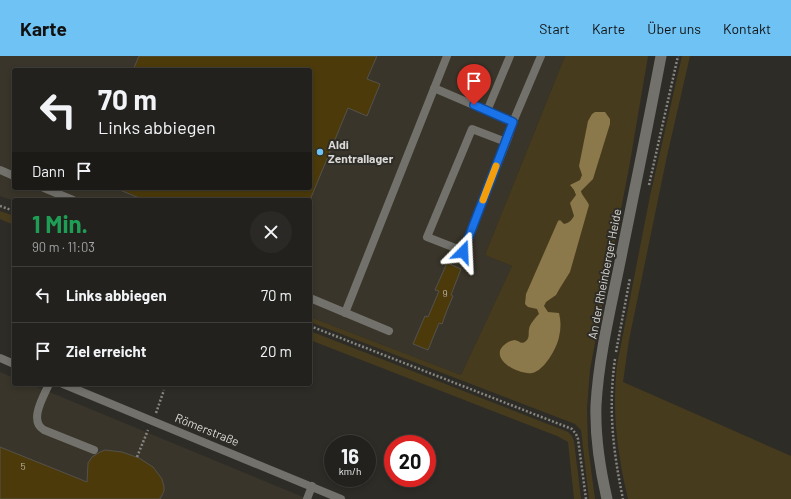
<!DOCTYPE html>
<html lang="de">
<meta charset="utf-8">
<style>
body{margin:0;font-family:Barlow,sans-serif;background:#2a2926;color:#f1f3f6;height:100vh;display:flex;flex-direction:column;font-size:15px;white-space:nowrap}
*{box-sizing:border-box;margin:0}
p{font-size:13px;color:#a2a3a4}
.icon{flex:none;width:22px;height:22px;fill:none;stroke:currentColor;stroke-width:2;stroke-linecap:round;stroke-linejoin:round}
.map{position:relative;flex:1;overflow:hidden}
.drawer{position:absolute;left:12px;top:142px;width:300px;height:188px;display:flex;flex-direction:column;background:#22211d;border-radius:4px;box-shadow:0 2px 6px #0003,0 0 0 1px #3f3e3b}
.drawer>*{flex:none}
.guide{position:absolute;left:12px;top:12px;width:300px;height:122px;border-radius:4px;box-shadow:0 2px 6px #0003,0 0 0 1px #3f3e3b;background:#22211d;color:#f1f3f6;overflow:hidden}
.speed{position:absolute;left:324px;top:379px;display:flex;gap:8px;font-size:20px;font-weight:700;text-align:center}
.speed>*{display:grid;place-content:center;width:52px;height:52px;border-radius:50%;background:#22211d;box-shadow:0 2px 6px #0003,0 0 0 1px #3f3e3b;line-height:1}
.speed small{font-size:10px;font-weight:400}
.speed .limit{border:6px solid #d22;background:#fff;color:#111}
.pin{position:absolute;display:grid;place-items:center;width:34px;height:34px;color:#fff;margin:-41px -17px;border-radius:50% 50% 50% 0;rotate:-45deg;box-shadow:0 0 4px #0007}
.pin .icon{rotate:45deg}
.me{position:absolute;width:44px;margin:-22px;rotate:21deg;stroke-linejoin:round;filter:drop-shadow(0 0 3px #0008)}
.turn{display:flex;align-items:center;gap:14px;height:84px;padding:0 20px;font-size:18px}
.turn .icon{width:52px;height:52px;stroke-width:2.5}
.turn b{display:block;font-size:28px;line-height:34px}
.then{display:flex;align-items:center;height:38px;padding:0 20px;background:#0003;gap:8px;font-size:15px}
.round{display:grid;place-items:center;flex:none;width:42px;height:42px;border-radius:21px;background:#2a2926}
.head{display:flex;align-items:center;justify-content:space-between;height:68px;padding:0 20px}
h1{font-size:24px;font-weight:700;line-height:30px;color:#1e9e55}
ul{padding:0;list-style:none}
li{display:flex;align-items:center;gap:12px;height:56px;padding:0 20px;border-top:1px solid #3f3e3b}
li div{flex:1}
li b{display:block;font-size:15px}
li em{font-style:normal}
header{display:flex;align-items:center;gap:24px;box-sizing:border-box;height:56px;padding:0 20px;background:#6fc2f4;color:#111}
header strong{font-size:19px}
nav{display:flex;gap:22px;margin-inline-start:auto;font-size:14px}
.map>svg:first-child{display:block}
</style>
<header>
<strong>Karte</strong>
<nav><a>Start</a><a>Karte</a><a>Über uns</a><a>Kontakt</a></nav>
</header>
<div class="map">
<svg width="791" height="443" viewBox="0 0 791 443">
<rect width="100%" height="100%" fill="#2e2c27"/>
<path fill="#39352a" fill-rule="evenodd" d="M0,0H565L485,199L512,210L461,319L310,261V144H14V145L0,140ZM14,14H310V132H14Z
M0,316L14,322V328H30L308,443H0Z"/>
<path fill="#473b1d" d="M565,0H648L629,112L590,313L587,352L588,390L595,443H589L581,374L575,368L310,266V261L461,319L512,210L485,199Z
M682,0H690L667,100L629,284L623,326L791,400V443H628C617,396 612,357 617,309L650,140Z
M0,155L14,160V169L0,163Z
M310,275L568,376L572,380L574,385L581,443H574L568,386L557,380L310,284Z"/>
<path fill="#8b784b" d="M595,56H605L610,63V68L593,123L581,135C581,138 587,144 589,149L570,216L560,232L556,239L546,246L544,250L548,256L559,257C561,265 561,273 559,281C557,292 544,315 532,317C522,319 497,308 500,295C501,290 510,284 515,284C519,285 522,289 526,285C530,281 528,278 529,273C530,268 535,262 539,258L537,253L528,251L525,248L526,238L558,165L560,164L564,168C569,167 571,165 574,160L570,147L576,139L574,134L570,129L580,124L582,119L579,110L588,65L592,58Z"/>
<path fill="#4c3a0a" stroke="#54524c" d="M139,0H377L367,23L380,28L367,60L348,52L310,144H144L115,132H310V14H133Z
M447,207L461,213L451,239L453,240L447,254L442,268L439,267L428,294L413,288L425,260L428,261L439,235L435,234Z
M0,391L87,426L88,407L92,401L100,396L105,394L122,396L139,402L153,411L162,423L164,431V435L160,443H0Z"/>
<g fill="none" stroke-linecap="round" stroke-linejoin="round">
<path stroke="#888682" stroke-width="2.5" stroke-dasharray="2 2" stroke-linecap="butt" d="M649,129L678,0
M0,150L14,155
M310,270L572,373L576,378L578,383L586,443
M616,296L630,222
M615,303C608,352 613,395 623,443
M156,357L164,334
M137,401L148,374"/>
<path stroke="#73716b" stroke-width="8" d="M434,32L513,66L541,0
M487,55L510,0
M506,86L472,73L427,181L463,195L508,82L513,66
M0,114L14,120
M44,132L73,144
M310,242L389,275
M345,257L447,0
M0,302L14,308
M49,328C44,340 28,365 44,374L94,394
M63,328L341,443
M307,443L312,430"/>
<path stroke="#73716b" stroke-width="11" d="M607,443C600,413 595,380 596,349C599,296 613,243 623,191C636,127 649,64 661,0"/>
</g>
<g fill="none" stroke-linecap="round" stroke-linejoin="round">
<g stroke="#114b97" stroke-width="10">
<path id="route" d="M463,196L513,66L474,49"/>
</g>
<use href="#route" stroke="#1a73e8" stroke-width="7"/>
<path stroke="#f59e0b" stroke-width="7" d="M483,144L496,110"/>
</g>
<circle fill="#6fc2f4" stroke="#2e2c27" stroke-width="1.5" cx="320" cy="96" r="4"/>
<g text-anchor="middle" stroke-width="4" stroke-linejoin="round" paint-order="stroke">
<g font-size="10" fill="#b7b1a3">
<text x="445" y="241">9</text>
<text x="23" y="414">5</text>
</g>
<g font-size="12" font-weight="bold" fill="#dbd9d6" stroke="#2e2c27" text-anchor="start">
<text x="328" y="93">Aldi<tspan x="328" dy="14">Zentrallager</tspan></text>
</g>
<g font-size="12" fill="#dbd9d6" stroke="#2e2c27">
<text transform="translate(605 218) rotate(-79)" y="4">An der Rheinberger Heide</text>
<text transform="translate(207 374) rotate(22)" y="4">Römerstraße</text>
</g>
</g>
</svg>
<div class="speed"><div>16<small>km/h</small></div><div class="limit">20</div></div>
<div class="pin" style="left:474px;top:49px;background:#d93025"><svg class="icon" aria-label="arrive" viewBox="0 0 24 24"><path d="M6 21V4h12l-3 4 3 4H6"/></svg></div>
<svg class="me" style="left:463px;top:196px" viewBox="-20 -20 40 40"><path d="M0-17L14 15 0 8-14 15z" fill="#1a73e8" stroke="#fff" stroke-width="4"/></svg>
<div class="guide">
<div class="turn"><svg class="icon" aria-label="left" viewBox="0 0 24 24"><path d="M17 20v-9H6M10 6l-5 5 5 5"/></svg><div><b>70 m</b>Links abbiegen</div></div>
<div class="then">Dann<svg class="icon" aria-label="arrive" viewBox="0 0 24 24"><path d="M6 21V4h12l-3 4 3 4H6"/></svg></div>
</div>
<section class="drawer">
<div class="head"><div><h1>1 Min.</h1><p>90 m · 11:03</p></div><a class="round"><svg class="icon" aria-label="close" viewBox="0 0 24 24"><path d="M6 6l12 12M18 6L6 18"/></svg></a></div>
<ul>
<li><svg class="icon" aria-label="left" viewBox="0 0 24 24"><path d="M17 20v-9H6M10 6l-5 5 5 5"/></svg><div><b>Links abbiegen</b></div><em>70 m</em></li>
<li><svg class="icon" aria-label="arrive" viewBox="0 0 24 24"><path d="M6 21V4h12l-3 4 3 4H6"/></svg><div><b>Ziel erreicht</b></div><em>20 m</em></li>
</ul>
</section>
</div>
